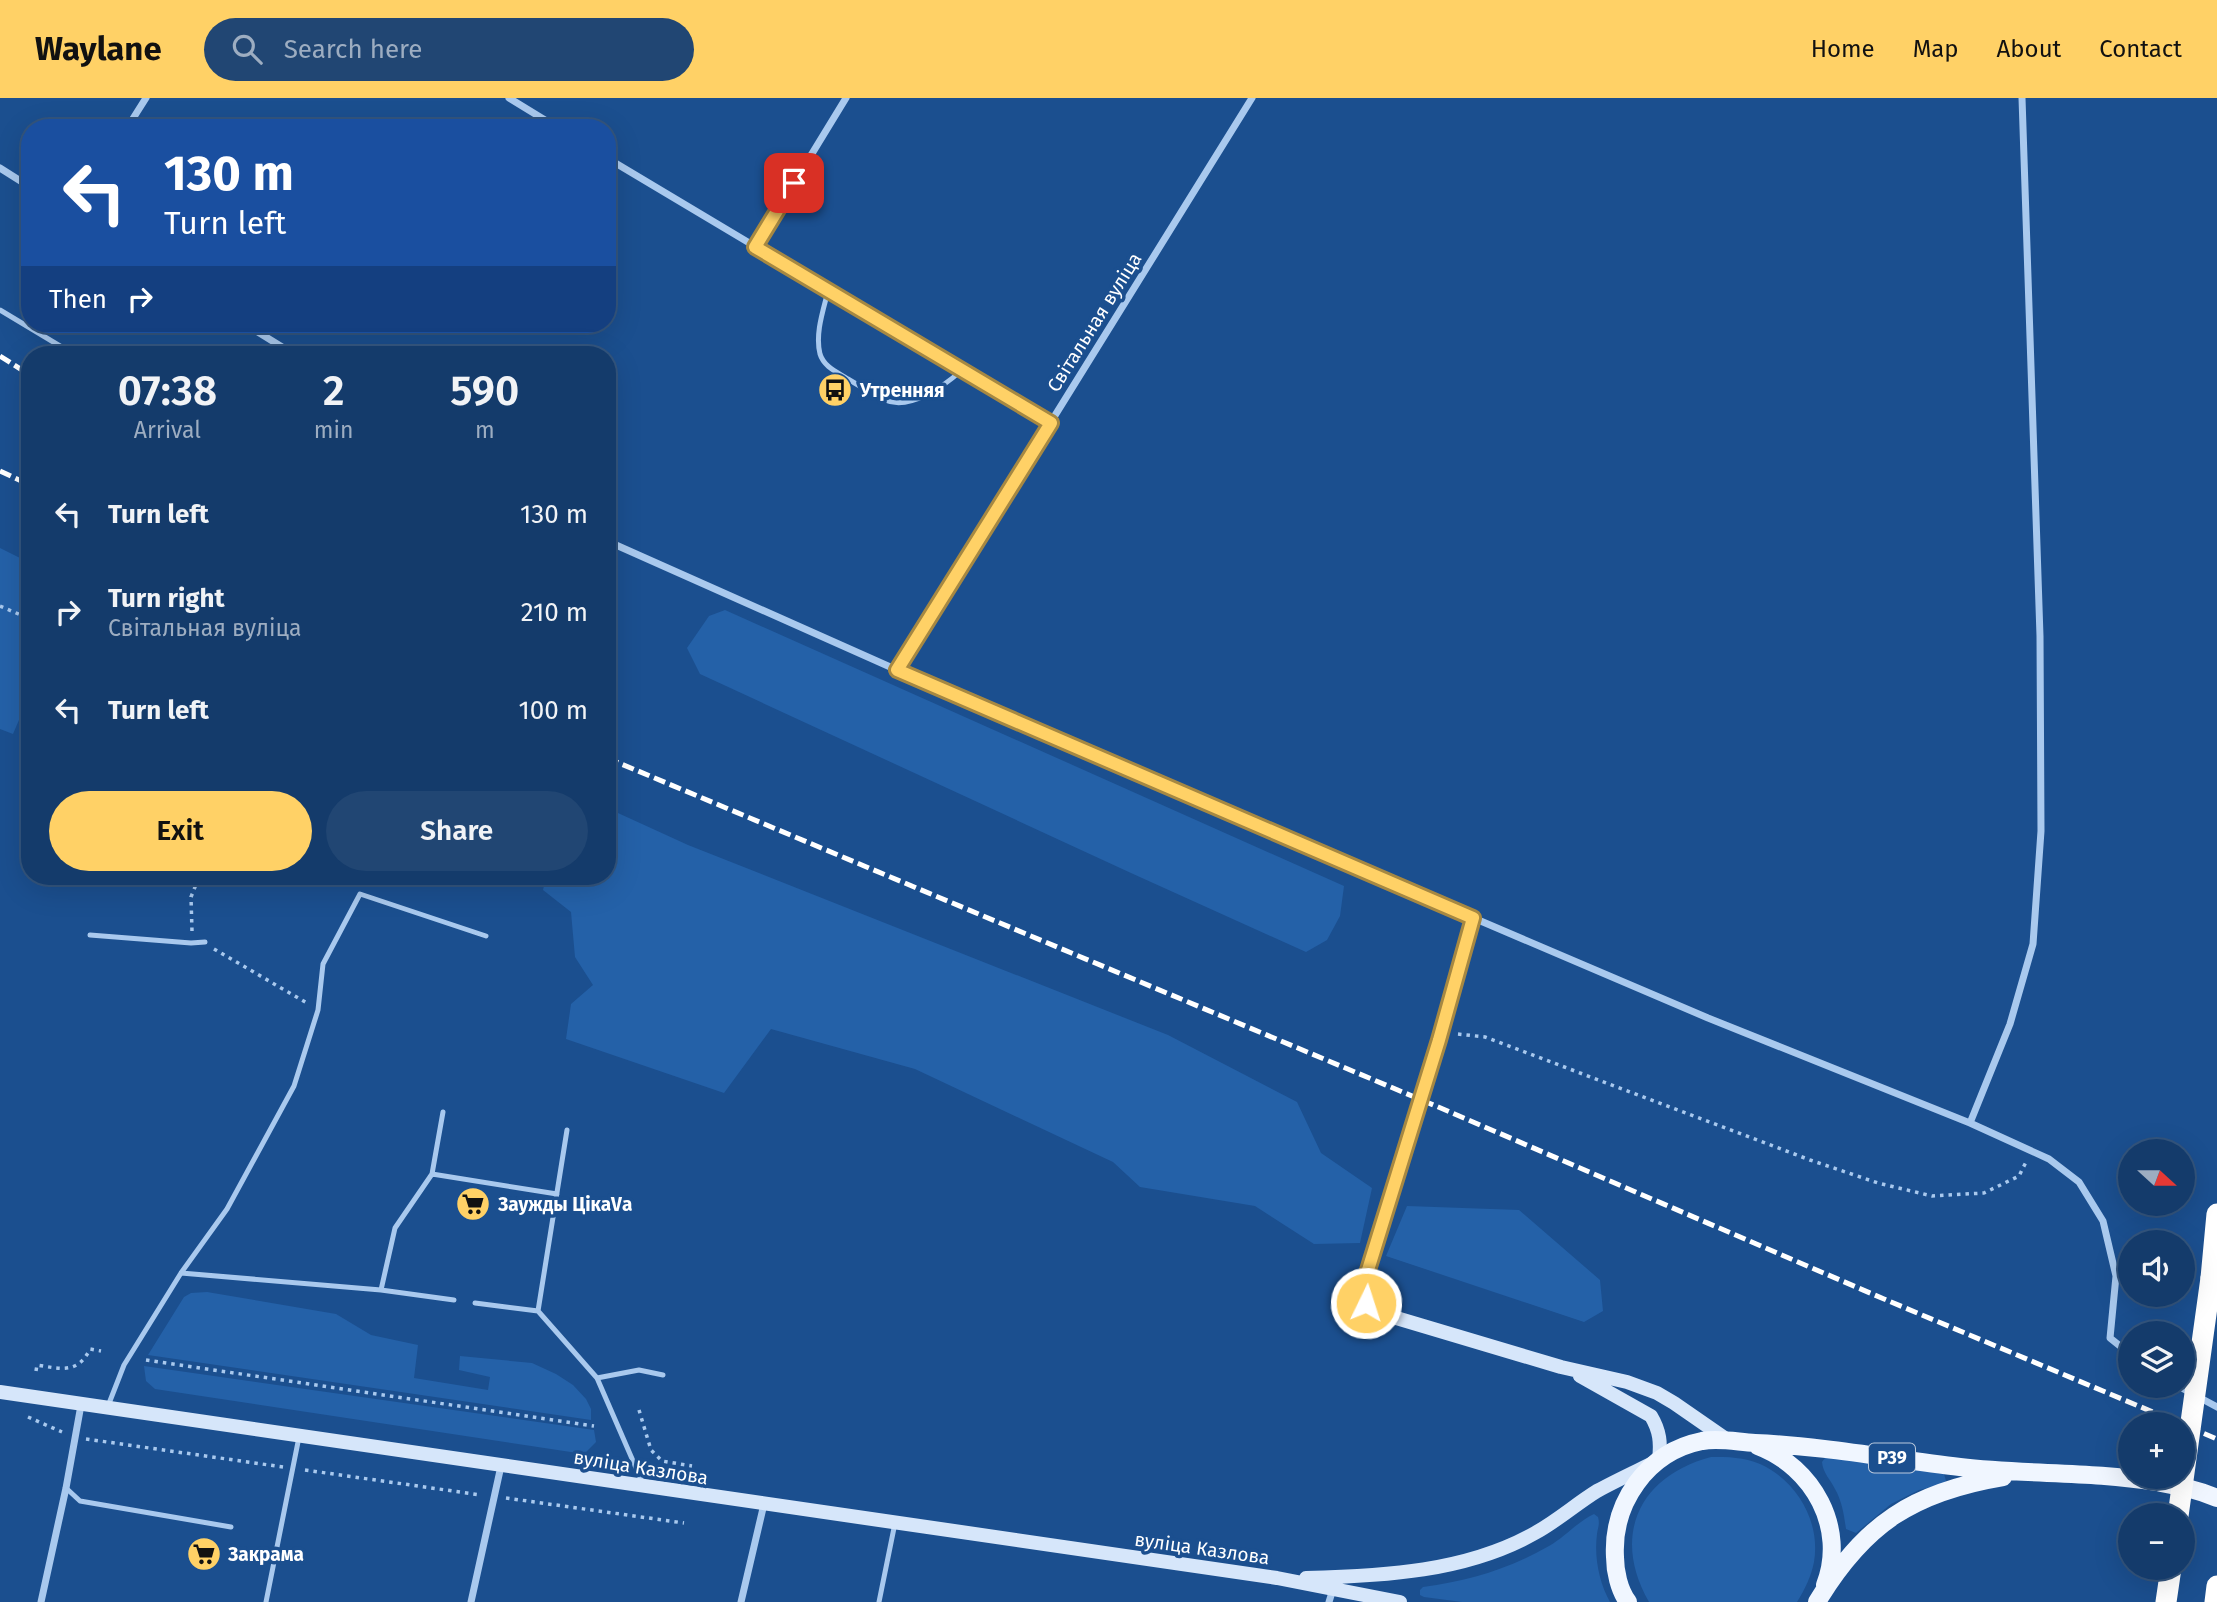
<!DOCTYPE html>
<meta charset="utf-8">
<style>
body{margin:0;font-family:"Fira Sans",sans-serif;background:#214673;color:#f1f3f6;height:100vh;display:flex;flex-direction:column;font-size:26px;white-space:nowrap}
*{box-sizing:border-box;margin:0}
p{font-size:23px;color:#9dadc1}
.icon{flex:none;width:38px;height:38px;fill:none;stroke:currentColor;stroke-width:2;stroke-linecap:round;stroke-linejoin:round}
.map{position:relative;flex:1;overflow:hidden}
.drawer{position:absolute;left:21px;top:248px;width:595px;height:539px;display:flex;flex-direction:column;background:#143b6b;border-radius:28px;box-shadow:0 7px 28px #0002,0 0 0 2px #33557e}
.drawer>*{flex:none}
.top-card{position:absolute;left:21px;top:21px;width:595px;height:214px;border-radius:28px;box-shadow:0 7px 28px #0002,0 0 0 2px #33557e;background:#1a4fa0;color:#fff;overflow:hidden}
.needle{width:46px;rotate:111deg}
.buttons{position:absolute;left:2118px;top:1041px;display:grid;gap:14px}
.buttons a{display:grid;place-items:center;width:77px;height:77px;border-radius:50%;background:#143b6b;box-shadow:0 7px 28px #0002,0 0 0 2px #33557e;font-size:35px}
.pin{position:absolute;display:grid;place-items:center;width:60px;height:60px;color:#fff;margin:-30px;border-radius:14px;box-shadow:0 4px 10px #0006}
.me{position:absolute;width:77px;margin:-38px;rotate:4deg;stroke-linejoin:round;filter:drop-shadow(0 0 5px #0008)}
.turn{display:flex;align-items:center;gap:24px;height:147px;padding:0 28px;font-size:32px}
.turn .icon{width:91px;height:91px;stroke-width:2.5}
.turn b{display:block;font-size:49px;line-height:60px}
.then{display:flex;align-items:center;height:66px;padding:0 28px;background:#0003;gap:14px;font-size:26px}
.eta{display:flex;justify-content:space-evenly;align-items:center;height:119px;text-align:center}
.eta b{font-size:42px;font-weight:600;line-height:49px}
.action{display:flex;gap:14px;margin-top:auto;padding:14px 28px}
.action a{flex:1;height:80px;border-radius:42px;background:#ffd166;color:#111;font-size:28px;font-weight:600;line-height:80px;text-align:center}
.action a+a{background:#214673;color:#f1f3f6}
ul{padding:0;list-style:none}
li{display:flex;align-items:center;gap:21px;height:98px;padding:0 28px}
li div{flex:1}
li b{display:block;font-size:26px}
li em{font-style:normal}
header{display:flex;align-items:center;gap:42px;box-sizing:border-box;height:98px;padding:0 35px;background:#ffd166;color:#111}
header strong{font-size:33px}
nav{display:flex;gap:38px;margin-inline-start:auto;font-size:24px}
.search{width:490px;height:63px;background:#214673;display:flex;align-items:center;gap:18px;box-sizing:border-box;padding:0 24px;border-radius:38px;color:#9dadc1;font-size:26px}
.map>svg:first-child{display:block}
</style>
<header>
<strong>Waylane</strong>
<div class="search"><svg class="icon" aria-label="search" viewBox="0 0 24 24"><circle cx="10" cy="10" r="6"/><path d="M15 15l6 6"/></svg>Search here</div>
<nav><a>Home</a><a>Map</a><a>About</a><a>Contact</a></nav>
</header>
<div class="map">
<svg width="2217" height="1504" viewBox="0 0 2217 1504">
<rect width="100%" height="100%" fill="#1b4f8f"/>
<path fill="#2461a8" d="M0,450L30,465V596L13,636L0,631Z
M725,512L1344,788L1340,818L1327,842L1306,854L1131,775L700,576L687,550L709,518Z
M607,710L688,747L1168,937L1297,1004L1321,1055L1372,1090L1360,1145L1314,1146L1255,1108L1140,1089L1113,1064L915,971L771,931L724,995L566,941L571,906L593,887L575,859L571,814L543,792L546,779H607Z
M1407,1108L1519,1112L1600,1182L1603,1213L1584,1224L1386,1158Z
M207,1194L336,1216L371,1237L418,1247L414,1280L488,1292L490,1279L459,1272L460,1258L532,1265L556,1276L573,1287L586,1301L591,1311V1322L148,1257L184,1199L191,1195Z
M144,1268L594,1332L596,1344L584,1356L155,1291L146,1283Z
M1711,1359C1728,1359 1744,1359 1760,1366C1796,1382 1821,1423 1814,1464C1811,1479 1805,1491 1797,1504H1649C1611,1438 1639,1378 1711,1359Z
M1830,1359L1944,1376L1946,1383L1943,1386L1919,1392L1891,1406L1856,1435L1846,1431C1844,1417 1842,1403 1835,1391C1830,1381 1823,1375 1822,1364L1825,1360Z
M1594,1416L1598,1419C1600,1426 1598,1429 1597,1436C1594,1459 1599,1484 1610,1504H1462L1424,1499L1420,1497V1492L1423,1489C1468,1483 1509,1471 1549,1448C1565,1439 1577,1424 1594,1416Z"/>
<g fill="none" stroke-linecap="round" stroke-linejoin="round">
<path stroke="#a9c9ee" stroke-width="3.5" stroke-dasharray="3.5 5" stroke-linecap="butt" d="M0,508L30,521
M192,833L191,799L199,779
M214,851L307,905
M1458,936L1485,939L1810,1062L1878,1085L1932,1098L1984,1095L2019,1078L2026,1064
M146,1262L594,1328
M36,1273L37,1267C61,1271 78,1276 90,1251L101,1253
M639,1312L651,1352L662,1363L692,1368
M28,1319L62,1334
M86,1341L283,1369
M305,1372L481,1397
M506,1400L684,1425"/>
<path stroke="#a9c9ee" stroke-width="5" d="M828,193C823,213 815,236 820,256C824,269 837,274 848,281C860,288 872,297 885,302C910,313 944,288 962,272
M0,212L75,257
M90,837L191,845L205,844
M432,1076L557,1096
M181,1175L381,1192L454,1202
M381,1192L395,1130L432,1076L443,1014
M475,1205L538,1213L597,1280L643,1386
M538,1213L567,1032
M597,1280L639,1272L663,1277
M108,1308L124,1267L181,1175L227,1111L294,988L318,912L323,866L360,796L486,838
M66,1390L80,1403L231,1429
M266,1504L299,1339
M879,1504L895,1425"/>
<path stroke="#a9c9ee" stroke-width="7" d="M509,0L558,30
M127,30L146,0
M607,60L1051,325
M0,70L30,89
M755,149L846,0
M245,226L295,257
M607,443L897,572L1223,713L1708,920L1970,1025L2049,1061L2079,1084L2103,1123L2116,1178L2110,1240L2130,1256
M897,572L1252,0
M1970,1025L2010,926L2033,846L2041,733L2040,538L2022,0
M2178,1288L2217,1309
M41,1504L66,1390L81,1307
M471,1504L501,1368
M741,1504L764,1406
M1329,1504L1333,1491"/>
<path stroke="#d6e6fa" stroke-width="14" d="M1473,820L1439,941L1364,1185C1361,1210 1373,1211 1393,1219L1561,1269L1627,1284L1657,1295L1674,1305L1726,1341
M0,1294L1277,1480L1400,1504
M1306,1480C1383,1478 1466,1474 1535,1435C1557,1423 1576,1406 1597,1393C1617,1382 1639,1372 1659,1362C1661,1345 1660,1333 1651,1318L1580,1278"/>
<path stroke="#f0f6ff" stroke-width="18" d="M1758,1348C1813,1369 1847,1430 1825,1487
M1628,1504C1619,1492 1615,1473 1615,1459C1612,1405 1647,1354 1702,1343C1720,1340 1737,1344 1755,1345C1824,1348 1892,1361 1960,1369C2026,1377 2091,1373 2156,1384C2178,1388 2197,1391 2217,1400
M1817,1504C1864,1426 1913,1394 2003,1379"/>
<path stroke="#fff" stroke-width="21" d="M2211,1180L2217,1116
M2166,1504L2171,1470
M2215,1504L2217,1488"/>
<path stroke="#fff" stroke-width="5" stroke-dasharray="12 5" stroke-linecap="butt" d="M0,258L30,277
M0,373L30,387
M607,660L1443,1011L1884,1201L2217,1341"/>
<path stroke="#fff" stroke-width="21" d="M2178,1418L2211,1180"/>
</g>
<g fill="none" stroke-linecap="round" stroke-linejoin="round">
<g stroke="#a68842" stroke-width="18">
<path id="route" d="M794,85L755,149L1051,325L897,572L1473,820L1439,942L1364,1185L1366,1205"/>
</g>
<use href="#route" stroke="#ffd166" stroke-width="12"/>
</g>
<defs>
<g id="bus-disc" transform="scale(1.75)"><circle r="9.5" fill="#ffd166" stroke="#1b4f8f"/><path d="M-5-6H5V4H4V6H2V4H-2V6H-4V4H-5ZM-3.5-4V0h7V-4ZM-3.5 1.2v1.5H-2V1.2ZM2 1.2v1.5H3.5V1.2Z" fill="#111"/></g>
<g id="supermarket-disc" transform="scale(1.75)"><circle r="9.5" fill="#ffd166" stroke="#1b4f8f"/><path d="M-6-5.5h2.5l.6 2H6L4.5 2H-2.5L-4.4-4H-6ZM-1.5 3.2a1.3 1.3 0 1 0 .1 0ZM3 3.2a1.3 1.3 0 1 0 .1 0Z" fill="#111"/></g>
</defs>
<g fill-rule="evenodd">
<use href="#bus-disc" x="835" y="292"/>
<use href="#supermarket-disc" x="473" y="1106"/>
<use href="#supermarket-disc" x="204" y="1456"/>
</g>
<g text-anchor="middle" stroke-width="7" stroke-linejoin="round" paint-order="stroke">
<rect fill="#1b4f8f" stroke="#bbcadd" stroke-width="2" x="1869" y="1345.5" width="46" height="29" rx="5"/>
<g font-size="18" font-weight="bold" fill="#fff">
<text x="1892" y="1366">Р39</text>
</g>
<g font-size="19" fill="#fff" stroke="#1b4f8f">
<text transform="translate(1094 224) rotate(-58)" y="7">Світальная вуліца</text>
<text transform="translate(641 1369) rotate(9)" y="7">вуліца Казлова</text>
<text transform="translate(1202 1450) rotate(8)" y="7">вуліца Казлова</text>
</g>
<g font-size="19" font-weight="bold" fill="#fff" stroke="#1b4f8f" text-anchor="start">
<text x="860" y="299">Утренняя</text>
<text x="498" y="1113">Заужды ЦікаVа</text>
<text x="228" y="1463">Закрама</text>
</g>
</g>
</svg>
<div class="buttons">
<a><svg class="needle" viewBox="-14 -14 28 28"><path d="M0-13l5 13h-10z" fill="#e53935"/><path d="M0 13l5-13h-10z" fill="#9dadc1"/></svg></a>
<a><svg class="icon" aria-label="sound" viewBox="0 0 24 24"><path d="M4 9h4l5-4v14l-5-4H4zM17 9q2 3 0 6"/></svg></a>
<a><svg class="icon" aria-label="layers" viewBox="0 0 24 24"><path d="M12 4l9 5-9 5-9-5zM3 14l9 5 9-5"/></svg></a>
<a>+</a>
<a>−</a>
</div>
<div class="pin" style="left:794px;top:85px;background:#d93025"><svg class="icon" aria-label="arrive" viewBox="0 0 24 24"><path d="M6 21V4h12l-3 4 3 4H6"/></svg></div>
<svg class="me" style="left:1366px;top:1205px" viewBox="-20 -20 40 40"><circle r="17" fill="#ffd166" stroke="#fff" stroke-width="3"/><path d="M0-11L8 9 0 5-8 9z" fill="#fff"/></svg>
<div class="top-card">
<div class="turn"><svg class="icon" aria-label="left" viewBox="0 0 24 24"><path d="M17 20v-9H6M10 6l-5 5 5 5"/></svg><div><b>130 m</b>Turn left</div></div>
<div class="then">Then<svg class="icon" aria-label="right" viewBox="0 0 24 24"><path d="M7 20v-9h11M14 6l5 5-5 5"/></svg></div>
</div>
<section class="drawer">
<div class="eta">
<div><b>07:38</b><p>Arrival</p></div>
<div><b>2</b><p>min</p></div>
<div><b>590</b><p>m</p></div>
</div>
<ul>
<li><svg class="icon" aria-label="left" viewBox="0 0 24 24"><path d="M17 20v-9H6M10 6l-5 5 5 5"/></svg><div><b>Turn left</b></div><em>130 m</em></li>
<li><svg class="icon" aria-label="right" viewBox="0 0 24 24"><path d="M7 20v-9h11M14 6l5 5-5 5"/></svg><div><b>Turn right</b><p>Світальная вуліца</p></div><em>210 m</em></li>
<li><svg class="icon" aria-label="left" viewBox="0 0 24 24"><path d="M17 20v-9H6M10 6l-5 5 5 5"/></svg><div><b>Turn left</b></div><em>100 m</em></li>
</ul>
<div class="action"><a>Exit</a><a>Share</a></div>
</section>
</div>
